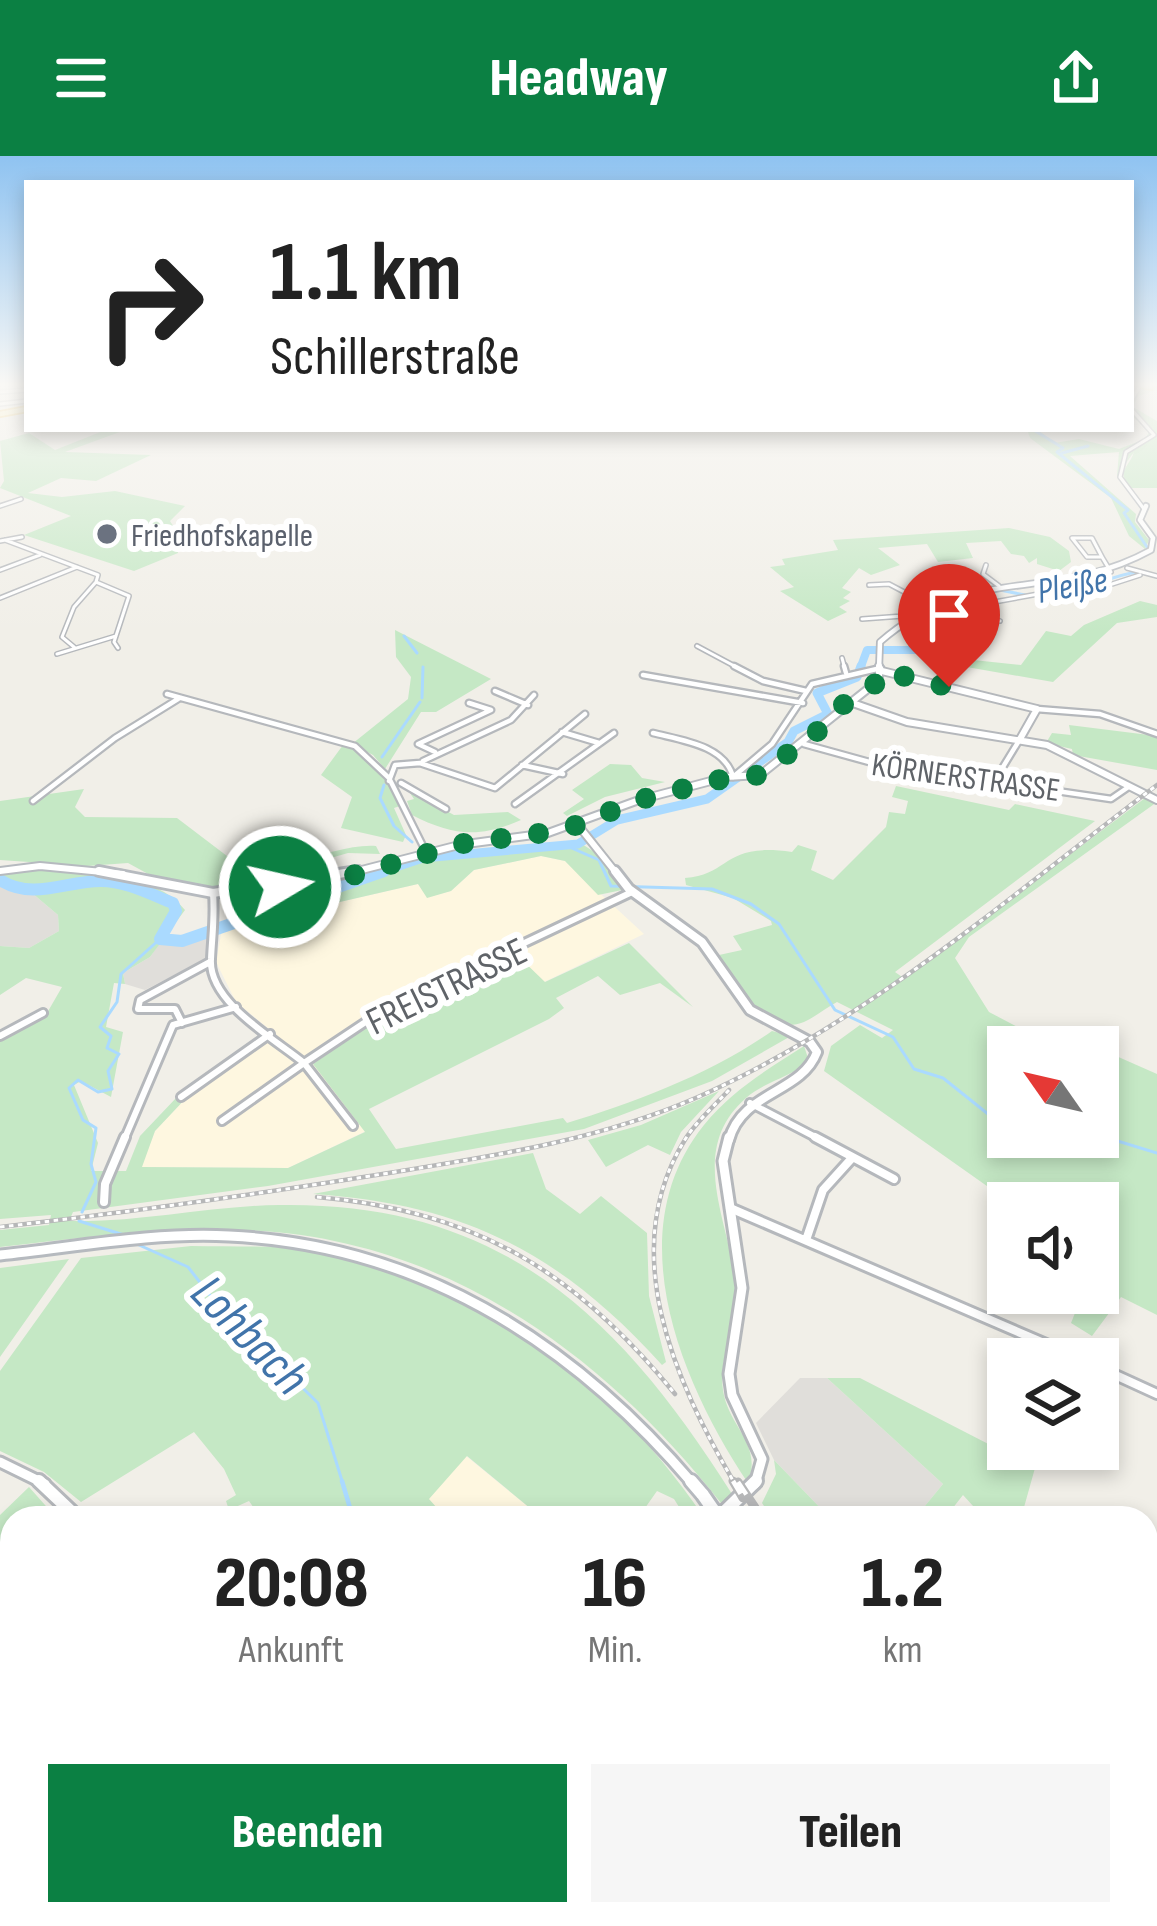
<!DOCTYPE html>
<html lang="de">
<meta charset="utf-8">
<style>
body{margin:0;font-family:"Sofia Sans Condensed",sans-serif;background:#f6f6f6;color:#222;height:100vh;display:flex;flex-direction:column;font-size:45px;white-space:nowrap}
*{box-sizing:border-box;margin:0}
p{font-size:39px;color:#767676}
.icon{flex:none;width:66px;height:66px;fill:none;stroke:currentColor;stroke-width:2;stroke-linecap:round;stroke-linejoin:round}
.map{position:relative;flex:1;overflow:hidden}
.sheet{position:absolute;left:0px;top:1350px;width:1158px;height:420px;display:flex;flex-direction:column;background:#fff;border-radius:36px 36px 0 0;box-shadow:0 6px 18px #0003}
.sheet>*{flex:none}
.top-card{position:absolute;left:24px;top:24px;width:1110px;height:252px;border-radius:0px;box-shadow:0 6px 18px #0003;background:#fff;color:#222;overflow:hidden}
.needle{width:78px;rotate:304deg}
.controls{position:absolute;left:987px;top:870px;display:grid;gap:24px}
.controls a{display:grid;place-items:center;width:132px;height:132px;border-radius:0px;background:#fff;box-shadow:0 6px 18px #0003;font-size:60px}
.pin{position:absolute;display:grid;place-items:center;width:102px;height:102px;color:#fff;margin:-123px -51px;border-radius:50% 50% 50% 0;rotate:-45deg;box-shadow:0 0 12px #0007}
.pin .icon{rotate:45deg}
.me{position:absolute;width:132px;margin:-66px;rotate:81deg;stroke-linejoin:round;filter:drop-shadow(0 0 9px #0008)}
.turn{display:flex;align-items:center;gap:42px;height:252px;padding:0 48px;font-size:54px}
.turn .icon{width:156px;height:156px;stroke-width:2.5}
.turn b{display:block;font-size:84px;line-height:102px}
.eta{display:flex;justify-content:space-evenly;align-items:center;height:204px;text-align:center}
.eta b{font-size:72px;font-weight:800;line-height:84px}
.button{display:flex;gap:24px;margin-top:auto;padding:24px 48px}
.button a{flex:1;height:138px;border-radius:0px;background:#0b8043;color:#fff;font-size:48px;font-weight:800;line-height:138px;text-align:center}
.button a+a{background:#f6f6f6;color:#222}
header{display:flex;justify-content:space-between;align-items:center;height:156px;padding:0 48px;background:#0b8043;color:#fff;font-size:54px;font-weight:800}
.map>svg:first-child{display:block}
</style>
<header><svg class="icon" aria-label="menu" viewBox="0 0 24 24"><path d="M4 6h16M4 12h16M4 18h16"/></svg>Headway<svg class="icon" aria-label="share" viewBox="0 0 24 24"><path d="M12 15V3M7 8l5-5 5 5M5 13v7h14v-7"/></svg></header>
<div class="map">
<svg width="1157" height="1770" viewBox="0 0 1157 1770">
<rect width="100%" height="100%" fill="#f1efe8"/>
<path fill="#fef7e0" d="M541,700L565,705L644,778L544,826L516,798L389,855L314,908L366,975L288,1012L141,1011L155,975L188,940L274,877L236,846L216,806L222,773L418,728L428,741L451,735L474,714Z
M466,1300L542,1362L414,1360Z"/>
<path fill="#e0deda" d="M0,728L32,737L58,759L59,775L29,792L0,790Z
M213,772L207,802L145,834L125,828L123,817L150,801L166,778L183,780Z
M800,1222H827L943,1328L915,1362H830L774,1304L756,1267Z"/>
<path fill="#e1ded6" d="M12,1432V1582L0,1592V1444Z"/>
<path fill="#c5e8c5" d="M1131,228H1157V234L1138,240L1133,251L1157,265V332H1131C1115,315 1129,312 1134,296L1118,318L1128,333L1117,320L1119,296L1070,300L1136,358L1135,366L1149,384L1145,393L1129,380L1111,342L1030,282L1027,273H1037L1054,287L1079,283L1119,293L1145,283L1149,276L1131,259Z
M108,273H128L65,296L151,299L96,325L61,322L28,337L62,341L115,335L185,350L170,365L177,376L178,397L134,415L24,379L71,360L0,332L4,325L0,285L29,277L55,294Z
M1009,372L1050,381L1069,395L1071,406L1059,415L1037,408V402L1029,407L1024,400L1011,398L1001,385L966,387L973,402L938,406L927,388L878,392L900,409L871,419L859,412L842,432L851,436L843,442L850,445L839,451L847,456L828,465L780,435L794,431L770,411L785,409L782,403L838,394L833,384Z
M1140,445L1157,449V461L1117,467L1053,526L961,510L964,503L1021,509L1046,475L1071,480L1084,469Z
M395,474L491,523L436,556H421L385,613L373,599L352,588L408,543L411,521L396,501Z
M1069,569L1157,580V614L1073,599L1072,593L1046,587L1052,577L1071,579Z
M343,589C371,598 387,625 403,649L394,652L406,679L403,686L341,672L352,641L321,619Z
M610,608L631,609L642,622L665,626L605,641L567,660L563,657L584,643L572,634Z
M896,630L1009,654L1015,648L1095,665L895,816L905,823L1145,642L1157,646L969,781L955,802L989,856L1056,891H1008V981H1098V892L1157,918V1159L1121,1141L1092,1180L1071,1167L1083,1137H1098V1047H1011L824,915L831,890L860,869L882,882L893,874L837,846C826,852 815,861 804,866C763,882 735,827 719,799L742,794L733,780L772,769L771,765L733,742L686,729L685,722C732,718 722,686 792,696L798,689L817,695L811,714L833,724L886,671L889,656L905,658L908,645L892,641Z
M84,633L75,651L85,661L177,662L227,700C251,694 273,697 296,700C322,702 349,688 376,690L380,698L348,697L286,715L283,730L209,734L161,725L128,707L87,710L0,704V645Z
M408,634L454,659L508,656L521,664C479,683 451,679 412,659L407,645L414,643Z
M582,688L599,699L627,733L598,739L565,705L541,700L474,714L451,735L427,742L418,728L222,773L221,768L426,700Z
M48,714C93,717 155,716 185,754L150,801L123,817L125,828L114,827L106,871L123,876L111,941L81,925L74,929L98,987L91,1015H126L140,980L177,941L188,940L155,975L142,1011L288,1012L365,976L313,908L389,855L516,798L545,826L629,787L693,851L660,827L620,839L598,820L556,842L564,852L549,863L369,953L396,993L563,962L567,967C633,947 711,918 772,875L791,880L712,925L584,973L268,1030L73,1056L69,1065C138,1067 210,1050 279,1049C502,1045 620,1161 732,1338L721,1347C600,1194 438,1078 237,1074C158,1072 78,1082 0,1091V1074L49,1069L51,1059L0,1063V882L47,857L62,831L26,822L0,839V790L29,792L59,775L58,759L32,737L1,728L0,717Z
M804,890L809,905C791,921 764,926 746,942C684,996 733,1071 736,1134C738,1167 718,1201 723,1234C728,1271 763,1287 748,1327C682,1228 617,1077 704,969C731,935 768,913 804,890Z
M719,935L681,976L670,999L648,989L606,1011L588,984L641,969Z
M533,997L546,1033L580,1058L601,1040L647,1077L649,1140L666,1206L662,1209C561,1097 464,1048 313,1038Z
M191,1090C231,1091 272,1089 311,1094C473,1119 612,1226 703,1360L686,1362L674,1343L657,1335L638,1362H542L467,1300L429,1343L446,1362H261L249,1345L229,1354L226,1345L236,1339L224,1313L194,1276L81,1346L44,1316L0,1295V1215L81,1102Z
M69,1103L0,1201V1112Z
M827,1222H860L1035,1312L1021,1362H984L963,1339L945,1362H915L943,1328Z
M774,1304L830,1362H772L762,1347L776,1318Z
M29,1331L53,1358L12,1362V1400L0,1412V1359Z
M280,1758H446L450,1770H280Z"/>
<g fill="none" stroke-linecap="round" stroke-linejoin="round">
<path stroke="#aadaff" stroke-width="3" d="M1032,273L1063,292L1057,296L1128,354L1124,357L1147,391
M1062,297L1088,290
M1000,434L1025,439
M1035,438C1052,427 1069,437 1087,431C1105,425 1117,419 1137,416
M404,480L417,497
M920,494L956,491L933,477L936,460L968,437L990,432
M422,542L423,511
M382,601L420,546
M384,629L380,642L394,670L412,686
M567,690L599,704L611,730L712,733L751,748L779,768L835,854L893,881L914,913L943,922L988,958L1008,966
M1098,979L1157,997
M1078,981H1094
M82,1056L96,1026L91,1008L96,972L83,964L69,932L78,924L98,936L112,933L108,915L119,898L107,892L111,880L100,871L117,846L121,818L160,783
M79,1065L124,1079
M139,1089L188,1111L216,1147L318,1247L343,1328"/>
<path stroke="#aadaff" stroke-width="4.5" d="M342,1325L353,1362
M451,1758L455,1770"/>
<path stroke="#aadaff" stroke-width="8" d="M860,513L867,494H920"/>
<path stroke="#aadaff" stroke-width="9" d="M375,718L423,702L578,688L617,664L707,643L788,586L794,575L828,558L817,537L857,521L861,510"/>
<path stroke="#aadaff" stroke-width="12" d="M0,724C34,745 65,725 101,725C126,725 150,738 173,747L176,755L160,783L182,785L384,715"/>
<g stroke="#b5b8bc" stroke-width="6">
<path id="minor-far4" d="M0,236L27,234
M0,248L27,245
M0,350L21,343
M1072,382H1092L1102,401H1087Z
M5,384L98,419L96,426
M0,385L22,381
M1102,401L1111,416
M986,409L983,418L999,430
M1127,412L1157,420
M0,414L40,399
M96,426L129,440L114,486L118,492
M869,429L889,428L908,438L902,456L910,463
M934,429L949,442
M1103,431L1140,419
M0,442L77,411
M940,446L1000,465
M862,463L903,460
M943,468L972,450L1066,433L1060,425
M697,490L740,513
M74,491L62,481L74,451L96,426
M57,498L116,480
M842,502L845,513"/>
</g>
<g stroke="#b5b8bc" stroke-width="9">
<path id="minor-far3" d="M734,510L763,525L806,535
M844,510L846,517
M643,519L803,547
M495,535L528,549
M167,538L355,590L389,622L426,696
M1037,553L1100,558L1157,578
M562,576L599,587
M653,577C680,584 725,589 733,621L772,588L812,528L881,512
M804,588L880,609L1111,643L1127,632
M435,596L418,588L491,554L469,547
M423,605L511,564L534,539
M522,609L563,618
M995,624L1020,583
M389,625L395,609L420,607L495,632L585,558
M401,627L446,653
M33,645L115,582L178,543
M515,648L614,577"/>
</g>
<g stroke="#b5b8bc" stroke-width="12">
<path id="minor-far2" d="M213,737C215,761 212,780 211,803C208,846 275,883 304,907L385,853L632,736
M182,867L175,853H138L140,844L210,806
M0,880L43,857
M181,941L270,878
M750,947L821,984
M222,965L304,907L353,970
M124,984L173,869L236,851"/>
</g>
<g stroke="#b5b8bc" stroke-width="14">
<path id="minor-far1" d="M815,981L894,1023
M104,1046L105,1028L125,981
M730,1052L1081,1203
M806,1084L823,1034L852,1002
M1098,1211L1157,1238"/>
</g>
<g stroke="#b5b8bc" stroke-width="15">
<path id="minor" d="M65,1758V1770
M68,1770L97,1758"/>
</g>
<g stroke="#b5b8bc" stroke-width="10">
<path id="tertiary-far3" d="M882,515L1037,553L1020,583
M847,545L907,566L1047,589L1157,644
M578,669L617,718"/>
</g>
<g stroke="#b5b8bc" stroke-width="14">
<path id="tertiary-far2" d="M615,715L629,733L702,786L750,854L810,886L817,896C801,938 742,935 729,984"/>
</g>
<g stroke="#b5b8bc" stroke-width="15">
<path id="tertiary-far1" d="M729,981L723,1005L742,1132L729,1218L732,1239L762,1303L755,1328
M0,1306L45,1328"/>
</g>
<g stroke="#b5b8bc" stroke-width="18">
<path id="tertiary" d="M39,1325L78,1362
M719,1361L756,1325
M185,1758L190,1770
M596,1770L597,1758"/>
</g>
<g stroke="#b6babf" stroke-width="6">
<path id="secondary-far5" d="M1131,245L1139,231
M1131,253L1154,279L1126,296L1120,321L1144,353"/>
</g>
<g stroke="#b6babf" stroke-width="8">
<path id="secondary-far4" d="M879,513L880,486C971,406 1053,448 1151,394L1153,382L1140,364L1146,350"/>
</g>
<g stroke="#b6babf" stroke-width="10">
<path id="secondary-far3" d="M0,715L40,710L123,718
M346,718L459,689L548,677L639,644L726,621L760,619L879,524V510"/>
</g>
<g stroke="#b6babf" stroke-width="14">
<path id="secondary-far2" d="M99,715L213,737L358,715"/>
</g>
<g stroke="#b6babf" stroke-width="15">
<path id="secondary-far1" d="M0,1099C76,1091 153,1076 229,1080C420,1089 572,1186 693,1328"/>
</g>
<g stroke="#b6babf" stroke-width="18">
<path id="secondary" d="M691,1325L703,1339
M1092,1758L1109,1770"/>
</g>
<g stroke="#f2c960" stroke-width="8">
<path id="primary" d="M1137,228L1151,231L1147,228
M0,258L27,253"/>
</g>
<use href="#minor-far4" stroke="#fff" stroke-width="3"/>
<use href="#minor-far3" stroke="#fff" stroke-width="4.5"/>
<use href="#minor-far2" stroke="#fff" stroke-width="6"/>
<use href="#minor-far1" stroke="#fff" stroke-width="8"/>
<use href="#minor" stroke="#fff" stroke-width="9"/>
<use href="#tertiary-far3" stroke="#fff" stroke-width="6"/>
<use href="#tertiary-far2" stroke="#fff" stroke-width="8"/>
<use href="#tertiary-far1" stroke="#fff" stroke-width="9"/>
<use href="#tertiary" stroke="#fff" stroke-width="12"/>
<use href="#secondary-far5" stroke="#fff" stroke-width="3"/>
<use href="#secondary-far4" stroke="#fff" stroke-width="4.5"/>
<use href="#secondary-far3" stroke="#fff" stroke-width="6"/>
<use href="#secondary-far2" stroke="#fff" stroke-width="8"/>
<use href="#secondary-far1" stroke="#fff" stroke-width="9"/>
<use href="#secondary" stroke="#fff" stroke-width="12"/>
<use href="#primary" stroke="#fff2af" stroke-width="4.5"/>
<g stroke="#b6b7b8" stroke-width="4.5">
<path id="rail-far1" d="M729,934C715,949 697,965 686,982C615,1094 675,1225 735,1328
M317,1041C476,1055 575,1115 675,1238
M0,1071C130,1056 259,1038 389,1017C493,1000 600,984 698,941C867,866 1010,740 1157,629"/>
</g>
<g stroke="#b6b7b8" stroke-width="9">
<path id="rail" d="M733,1325L743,1342
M738,1326L762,1362
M1146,1736L1157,1743"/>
</g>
<use href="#rail-far1" stroke="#fff" stroke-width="3" stroke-dasharray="4.5" stroke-linecap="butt"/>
<use href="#rail" stroke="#fff" stroke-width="4.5" stroke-dasharray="15" stroke-linecap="butt"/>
<g stroke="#b6babf" stroke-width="18" stroke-linecap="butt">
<path id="secondary-bridge" d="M703,1339L719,1362"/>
</g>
<use href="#secondary-bridge" stroke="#fff" stroke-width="12"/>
</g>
<linearGradient id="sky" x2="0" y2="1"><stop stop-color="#8fc3f1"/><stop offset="0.48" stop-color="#f9f8f5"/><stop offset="1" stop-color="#f9f8f5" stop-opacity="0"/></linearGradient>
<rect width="1157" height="476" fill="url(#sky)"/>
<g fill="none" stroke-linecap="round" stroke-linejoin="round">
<path stroke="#0b8043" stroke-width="21" stroke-dasharray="0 37.8" d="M280,731L354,719L460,688L564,674L639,644L726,622L760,619L831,565L847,544L875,528L882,515L949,531"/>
</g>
<circle fill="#6b7280" stroke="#fff" stroke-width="4.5" cx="107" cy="378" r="12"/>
<g text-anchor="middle" stroke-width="12" stroke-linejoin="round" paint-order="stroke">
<g font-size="33" fill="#5b616d" stroke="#fff" text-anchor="start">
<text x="131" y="390">Friedhofskapelle</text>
</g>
<g font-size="33" fill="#5f6368" stroke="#fff">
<text transform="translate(966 620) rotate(8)" y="12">KÖRNERSTRASSE</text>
</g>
<g font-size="36" font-style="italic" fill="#4174aa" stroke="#fff">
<text transform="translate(1072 428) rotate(-10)" y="13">Pleiße</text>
</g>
<g font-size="39" fill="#5f6368" stroke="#fff">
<text transform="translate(446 829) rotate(-26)" y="14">FREISTRASSE</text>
</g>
<g font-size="51" font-style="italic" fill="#4174aa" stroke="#fff">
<text transform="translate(251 1178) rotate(46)" y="18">Lohbach</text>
</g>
</g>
</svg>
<div class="controls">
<a><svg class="needle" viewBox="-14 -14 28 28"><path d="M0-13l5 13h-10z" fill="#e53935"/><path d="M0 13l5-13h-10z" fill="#767676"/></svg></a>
<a><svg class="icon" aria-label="sound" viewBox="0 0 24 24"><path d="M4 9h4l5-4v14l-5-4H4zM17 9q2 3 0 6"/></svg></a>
<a><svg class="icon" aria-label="layers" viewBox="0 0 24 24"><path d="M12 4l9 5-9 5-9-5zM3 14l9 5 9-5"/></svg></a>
</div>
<div class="pin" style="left:949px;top:531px;background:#d93025"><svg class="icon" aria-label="arrive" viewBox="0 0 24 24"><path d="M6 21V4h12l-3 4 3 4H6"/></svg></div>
<svg class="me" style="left:280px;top:731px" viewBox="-20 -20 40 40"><circle r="17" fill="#0b8043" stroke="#fff" stroke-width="3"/><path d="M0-11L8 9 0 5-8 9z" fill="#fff"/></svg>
<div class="top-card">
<div class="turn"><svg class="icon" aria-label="right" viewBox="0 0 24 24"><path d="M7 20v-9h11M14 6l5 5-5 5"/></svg><div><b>1.1 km</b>Schillerstraße</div></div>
</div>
<section class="sheet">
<div class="eta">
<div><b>20:08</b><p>Ankunft</p></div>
<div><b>16</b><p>Min.</p></div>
<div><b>1.2</b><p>km</p></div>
</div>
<div class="button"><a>Beenden</a><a>Teilen</a></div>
</section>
</div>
